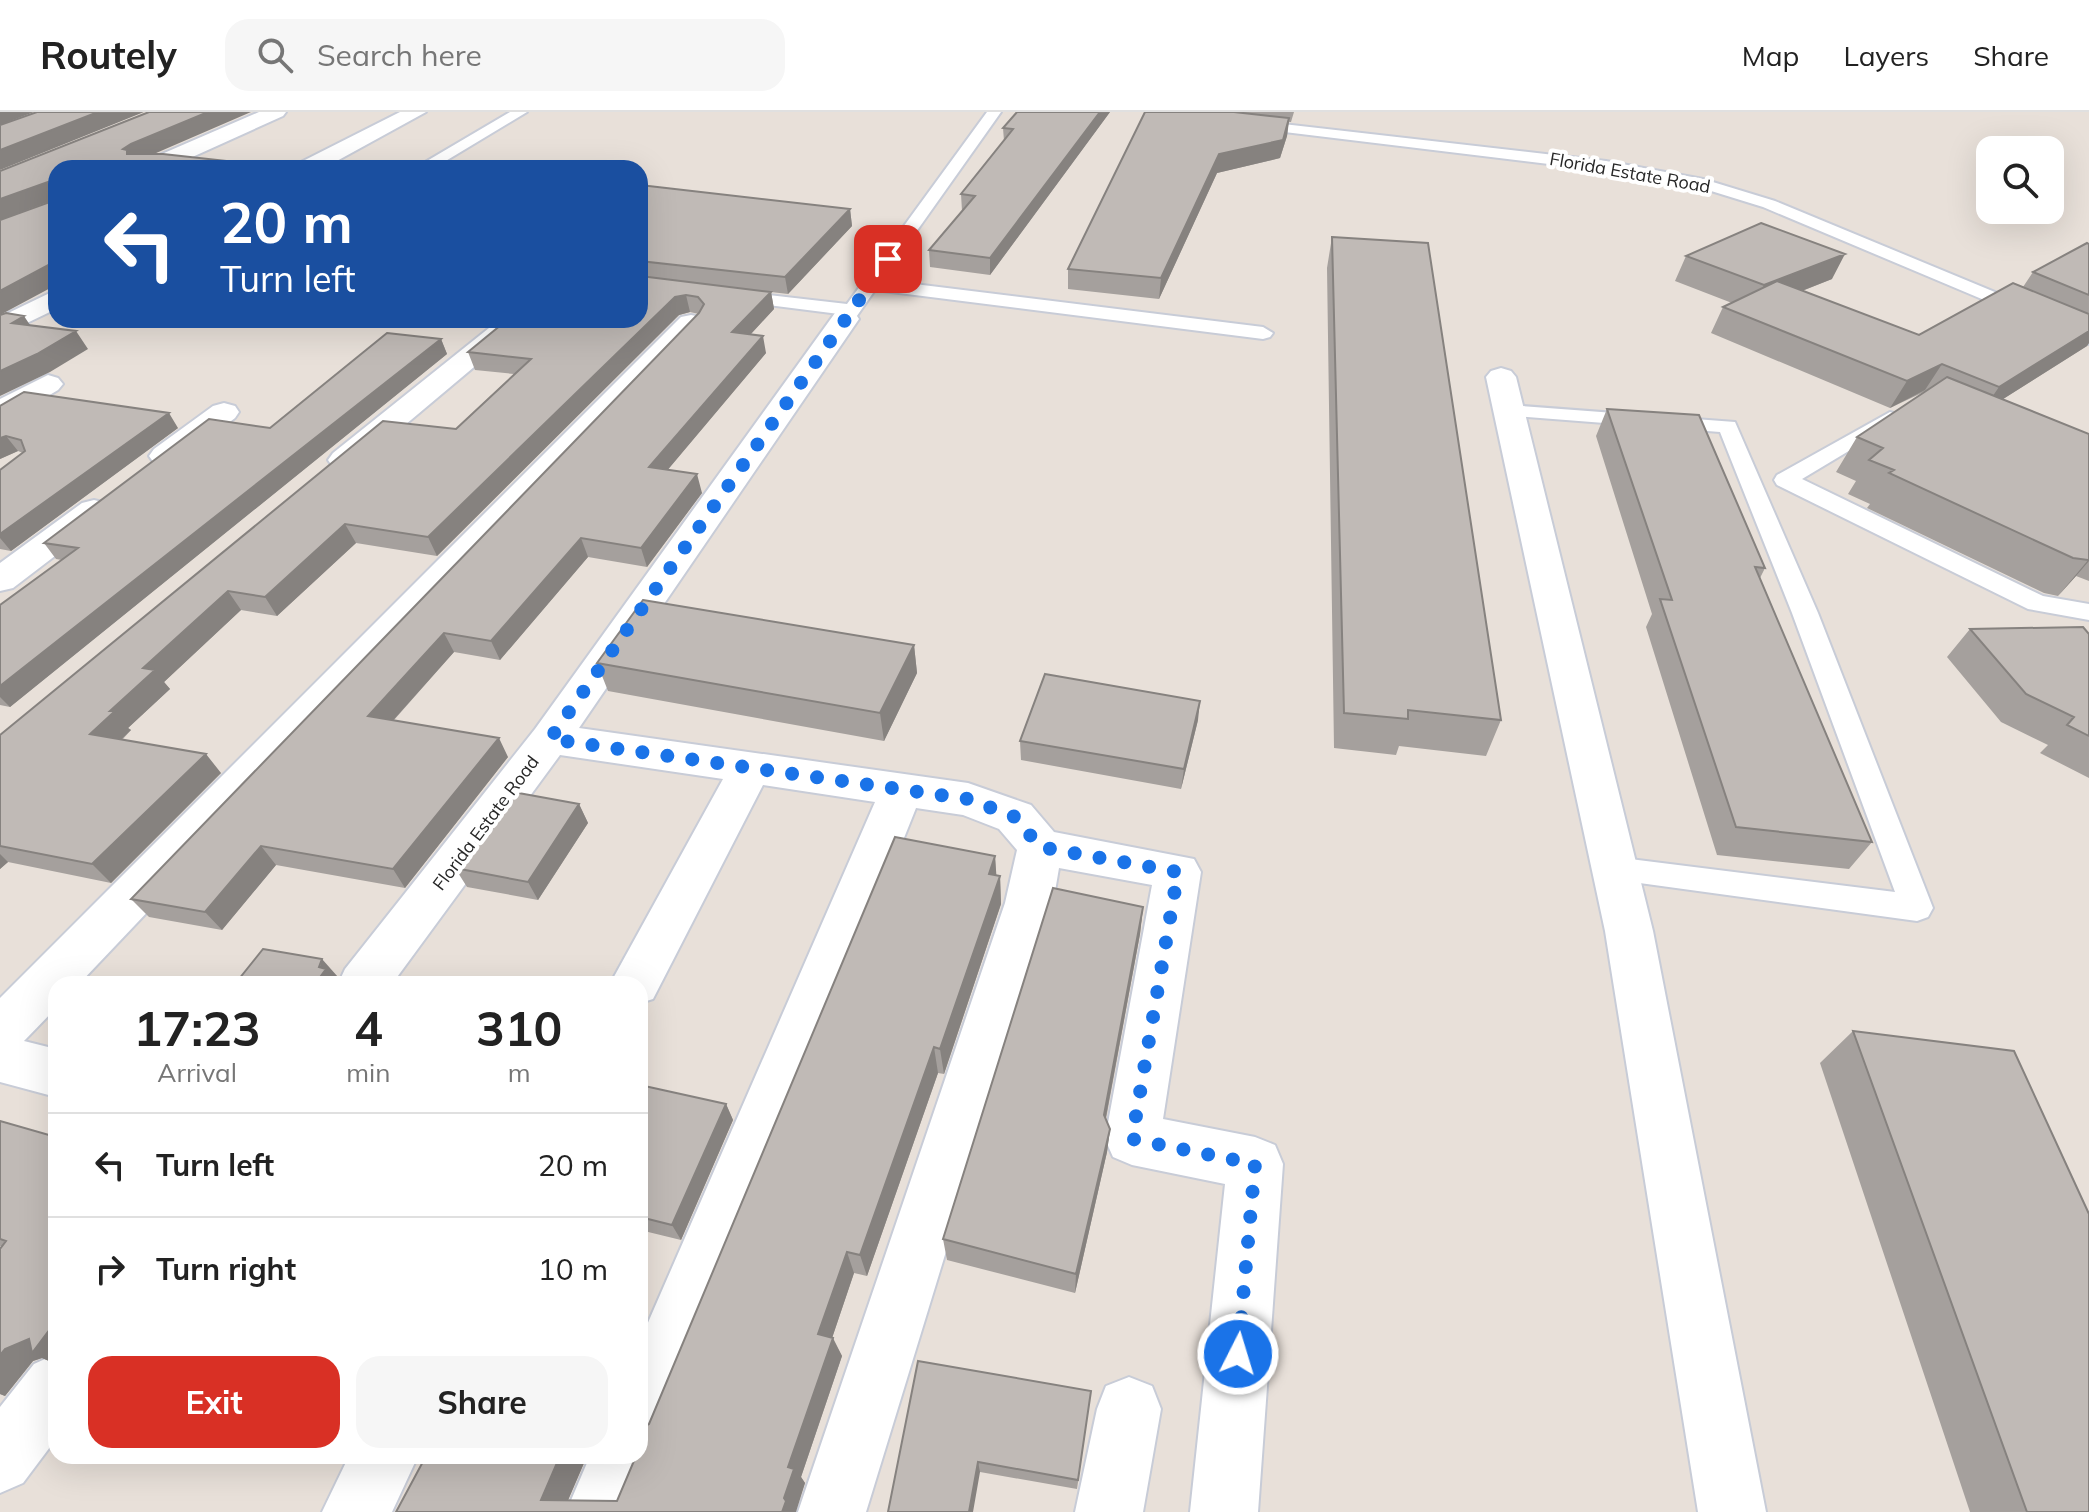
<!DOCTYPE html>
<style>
body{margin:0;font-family:Mulish,sans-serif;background:#f6f6f6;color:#222;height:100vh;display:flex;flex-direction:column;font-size:30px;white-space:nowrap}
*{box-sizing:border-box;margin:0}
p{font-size:26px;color:#767676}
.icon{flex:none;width:44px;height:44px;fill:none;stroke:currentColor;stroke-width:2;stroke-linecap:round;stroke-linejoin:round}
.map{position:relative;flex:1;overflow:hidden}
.panel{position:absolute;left:48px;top:864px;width:600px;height:488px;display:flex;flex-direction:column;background:#fff;border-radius:24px;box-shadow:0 8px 32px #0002}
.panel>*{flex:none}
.top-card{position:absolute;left:48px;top:48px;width:600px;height:168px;border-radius:24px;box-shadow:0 8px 32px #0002;background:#1a4fa0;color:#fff;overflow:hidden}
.tools{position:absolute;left:1976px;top:24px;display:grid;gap:16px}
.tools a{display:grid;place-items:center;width:88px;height:88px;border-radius:16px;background:#fff;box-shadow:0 8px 32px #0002;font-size:40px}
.pin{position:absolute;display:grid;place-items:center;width:68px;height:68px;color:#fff;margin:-34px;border-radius:16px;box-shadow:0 4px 12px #0006}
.me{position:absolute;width:88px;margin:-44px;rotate:5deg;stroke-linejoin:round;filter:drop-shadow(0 0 6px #0008)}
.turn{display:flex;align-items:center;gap:28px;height:168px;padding:0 40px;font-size:36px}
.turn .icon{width:104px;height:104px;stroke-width:2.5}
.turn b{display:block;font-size:56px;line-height:68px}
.eta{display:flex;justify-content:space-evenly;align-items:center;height:136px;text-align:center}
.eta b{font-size:48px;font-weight:700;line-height:56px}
.action{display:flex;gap:16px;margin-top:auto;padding:16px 40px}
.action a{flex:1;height:92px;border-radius:24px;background:#d93025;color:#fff;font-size:32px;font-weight:700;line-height:92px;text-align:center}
.action a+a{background:#f6f6f6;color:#222}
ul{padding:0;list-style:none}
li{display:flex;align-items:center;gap:24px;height:104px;padding:0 40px;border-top:2px solid #e0e0e0}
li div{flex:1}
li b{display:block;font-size:30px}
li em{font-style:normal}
header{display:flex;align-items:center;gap:48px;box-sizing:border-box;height:112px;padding:0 40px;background:#fff;border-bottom:2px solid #e0e0e0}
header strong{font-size:38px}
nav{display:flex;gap:44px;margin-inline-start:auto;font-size:28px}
.search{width:560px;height:72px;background:#f6f6f6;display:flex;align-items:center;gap:20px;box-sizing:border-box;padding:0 28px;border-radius:24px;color:#767676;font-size:30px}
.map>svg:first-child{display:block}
</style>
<header>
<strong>Routely</strong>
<div class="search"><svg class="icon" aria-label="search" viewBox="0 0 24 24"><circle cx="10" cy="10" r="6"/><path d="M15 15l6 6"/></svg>Search here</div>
<nav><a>Map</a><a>Layers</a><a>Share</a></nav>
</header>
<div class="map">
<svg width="2089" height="1400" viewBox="0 0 2089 1400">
<rect width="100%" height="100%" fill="#e8e0d9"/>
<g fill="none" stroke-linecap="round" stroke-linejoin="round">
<g stroke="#c8ccd7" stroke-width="4">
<path id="lane" d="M510,0H527L434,56H415Z
M987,0H1001L882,168L1263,215L1273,221L1270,225L1263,227L875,178L852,211L845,213L836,207L839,202L728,188L725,184L734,179L847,192Z
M1249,8L1606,49L1703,67L1775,89L2089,219V232L1763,95L1695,74L1606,59L1244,15V9Z
M1509,293L1735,310L1818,501L1933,796L1928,805L1917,809L1603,766L1598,757L1603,748L1614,745L1895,780L1792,501L1720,320L1502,303L1499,299Z
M1890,300L1897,302L1900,306L1897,310L1802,367L2043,484L2089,492V508L2028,497L1777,373L1774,368L1777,363Z"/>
</g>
<g stroke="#c8ccd7" stroke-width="4">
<path id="street" d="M259,0H286L283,4L168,56H138L141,51Z
M400,0H426L324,56H296L299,51Z
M56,178V197L0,224V205Z
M845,199L855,201L859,207L579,616L968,671L1031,693L1054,720L1194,747L1201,760L1163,1007L1255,1025L1275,1033L1283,1052L1258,1400H1190L1225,1072L1132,1053L1113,1045L1105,1027L1152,773L1059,756L1053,791L866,1400H798L1005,791L1017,738L999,717L963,703L916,696L663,1327L651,1332L656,1344L634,1400H566L590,1344H640V1229L875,690L763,673L653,887L640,891V872H610L723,667L560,643L392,872H338L345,857L535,617L835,201Z
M691,203L701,205L705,211L701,217L79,872H56V896L24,929L56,937V985L0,970V886L681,205Z
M499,208H530L355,355L344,358L333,355L328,348L333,341Z
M1501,256L1511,259L1516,265L1653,819L1766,1400H1698L1605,819L1486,265L1491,259Z
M48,263L58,266L63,272L58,278L11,306L0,309V287Z
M224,291L235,294L239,300L235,306L176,351L165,354L154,351L149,344L154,337L213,294Z
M94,388L106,391L111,398L106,405L13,476L0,479V451L82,391Z
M56,1242V1327L23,1371L0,1381V1295L34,1252Z
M1129,1265L1152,1274L1161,1297L1143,1400H1075L1097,1297L1106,1274Z
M349,1344H418L392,1400H322Z"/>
</g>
<use href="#lane" fill="#fff" fill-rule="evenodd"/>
<use href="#street" fill="#fff" fill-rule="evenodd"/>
</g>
<path fill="#a5a09d" d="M1017,0H1110L990,163L930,155L929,138L962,99L961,82L1004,29L1003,16Z
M1145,0H1294L1291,10H1289L1287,24L1280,46L1217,61L1159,187L1068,177V157Z
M640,73L850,97L852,114L788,182L771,180L774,197L751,222L766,241L668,357L702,381L647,455L588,445L500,548L454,540L394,608L508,645L405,776L276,753L222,818L149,805L131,787L699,202L690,200L679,203L437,444L356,431L277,504L241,498L164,570L170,577L128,616L131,618L122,628L221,661L111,771L8,750L0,757V623L456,317L514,262L475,258L468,240L640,208Z
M1332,125L1501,608L1486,644L1399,634L1396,643L1334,636L1327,156Z
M2089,132V231L2087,234L2003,287L2089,322V469L2076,464L2058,484L2044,481L1867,396L1870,392L1848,382L1856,369L1836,360L1857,325L1926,279L1890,296L1711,221L1723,195L1732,191L1675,169L1686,144L1832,167L1802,179L1919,223L2023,175L2033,160Z
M441,227L447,242L10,595L0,593V493L62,448L56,447L44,431L270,316Z
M0,294L178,316L11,439L0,437V358L23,341L18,339L0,347Z
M1607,297L1765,456L1760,466L1872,730L1849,757L1717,743L1646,515L1652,502L1596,324Z
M1970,517L2089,522V666L2040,641L2048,633L2001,610L1947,545Z
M914,533L917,561L884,629L608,579L597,551Z
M1198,608L1181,677L1021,648L1020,629Z
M579,692L588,711L538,788L467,775L455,756Z
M995,744L996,763L1000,764L1001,792L944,962L938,961L867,1164L854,1161L832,1226L842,1244L801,1365L805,1371L795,1399L396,1400L587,1344L568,1388L617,1389L649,1312Z
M1143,795L1140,822L1106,1007L1110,1017L1107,1040L1075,1181L947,1148L943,1127Z
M1853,919L2089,1400H1970L1820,951Z
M640,973L726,992L733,1008L681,1128L640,1118Z
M0,1009L56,1025V1252L42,1246L33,1249L5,1284L0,1282V1137L2,1135L0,1134Z
M1091,1279L1077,1377L980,1360L888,1400Z"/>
<path fill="#86827f" d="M0,0H34L0,13Z
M98,0H144L0,58V38Z
M208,0H251L140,48L136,56L123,37L131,32Z
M1100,0H1110L990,163V146Z
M1289,6L1287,24L1280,46L1217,61L1159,187L1161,166L1219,42Z
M48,70L56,87L0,108V87Z
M850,97L852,114L788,182L785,165Z
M1845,142L1832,167L1751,199L1764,173Z
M56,149V173L0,203V179Z
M771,180L774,197L736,238L732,220Z
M686,183L690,200L679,203L437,444L428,425L675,185Z
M24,204L36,222L12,211Z
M76,219L88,237L50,260L0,284V259Z
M2089,219V231L2087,234L1981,301L1999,275Z
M763,224L766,241L655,373L649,355Z
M441,227L447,242L10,595L0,585V574Z
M1942,252L1925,278L1890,296L1907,269Z
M169,301L178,316L11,439L0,426V422Z
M6,324L18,339L0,347V326Z
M697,362L702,381L647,455L641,436Z
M345,412L356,431L277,504L265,485Z
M581,426L588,445L500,548L491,529Z
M2089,447V449L2076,464L2058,484Z
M228,479L241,498L164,570L170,577L128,616L131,618L107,641L90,622L143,556Z
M444,521L454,540L380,623L368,604Z
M914,533L917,561L884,629L880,601Z
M1200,589L1198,608L1181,677L1184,657Z
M499,626L508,645L405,776L393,757Z
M206,642L221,661L111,771L92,752Z
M579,692L588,711L538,788L528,770Z
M261,734L276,753L222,818L205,800Z
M0,742L8,750L0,757Z
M995,744L997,772L989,762Z
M1000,764L1001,792L944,962L940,937Z
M1143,795L1140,822L1102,1026L1104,1003Z
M322,847L338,865L336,869L339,872H315Z
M934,935L938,961L867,1164L860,1143Z
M726,992L733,1008L681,1128L672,1113Z
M1110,1017L1107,1040L1075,1181L1076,1162Z
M847,1140L854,1161L827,1241L818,1222Z
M56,1209V1252L42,1246L33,1249L5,1284L0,1282V1243L5,1237Z
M833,1226L842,1244L801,1365L805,1371L796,1400H782L788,1355Z
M560,1344H587L563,1400L541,1388Z
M978,1350L980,1360L973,1400H969Z"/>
<path fill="#c0bab6" stroke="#86827f" stroke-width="2" d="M37,0H98L0,38V13Z
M149,0H208L131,32L123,37L127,38V42H163L291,56H56V149L0,179V108L47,91L48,70L0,87V59Z
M1017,0H1100L990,146L929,138L975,84L961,82L1013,17L1003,16Z
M1145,0H1234L1289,6L1283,28L1219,42L1161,166L1068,157Z
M640,73L850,97L785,165L640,149Z
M1761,111L1845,142L1764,173L1686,144Z
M1332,125L1428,131L1501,608L1408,598V607L1344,601Z
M2087,131L2089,132V183L2033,160Z
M640,164L771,180L732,220L763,224L649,355L697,362L641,436L581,426L491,529L444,521L368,604L499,626L393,757L261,734L205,800L131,787L699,201L704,192L698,185L686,183L675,185L428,425L345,412L265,485L228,479L143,556L155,558L110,599H115L90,622L206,642L92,752L0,734V623L383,309L456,317L531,247L468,240L507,208H640Z
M1777,169L1919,223L2013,171L2089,202V219L1999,275L1942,252L1907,269L1723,195Z
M6,201L24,204L12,211L76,219L37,242L0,259V203Z
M387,221L441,227L0,574V493L78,436L44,431L209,307L270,316Z
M1947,265L2089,322V447L2088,448L2073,446L1889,361L1894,358L1869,348L1883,336L1857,325Z
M24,280L169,301L0,422V358L25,339L21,328L6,324L0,326V294Z
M1607,297L1699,303L1765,456L1755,455L1872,730L1736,715L1660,487L1672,488Z
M643,488L914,533L880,601L597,551Z
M2083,515L2089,522V624L2067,613L2074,605L2026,582L1970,517Z
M1045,562L1200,589L1184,657L1020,629Z
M513,680L579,692L528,770L455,756Z
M895,725L995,744L989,762L1000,764L940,937L934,935L860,1143L847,1140L818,1222L833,1226L788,1355L794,1357L784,1386L786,1389L782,1400H396L426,1344H560L541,1388L617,1389L636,1344H640V1334L642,1330L640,1325V1317L649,1312Z
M1053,776L1143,795L1104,1003L1110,1017L1076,1162L943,1127Z
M263,837L322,847L319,855L326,857L315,872H235Z
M1853,919L2014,939L2089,1102V1400H2027Z
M640,973L726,992L672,1113L640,1105Z
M0,1009L56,1025V1209L32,1241L29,1227L5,1237L0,1243V1137L6,1129L0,1127Z
M918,1249L1091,1279L1078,1368L978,1350L969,1400H888Z"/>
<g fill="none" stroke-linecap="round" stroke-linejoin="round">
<path stroke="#1a73e8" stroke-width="14" stroke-dasharray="0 25.2" d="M888,147L550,627L968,687L1015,705L1040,735L1178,760L1132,1027L1255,1052L1238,1242"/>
</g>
<g text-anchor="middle" stroke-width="8" stroke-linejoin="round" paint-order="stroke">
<g font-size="18" fill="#272727" stroke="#fff">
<text transform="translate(1630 61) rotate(10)" y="6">Florida Estate Road</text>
<text transform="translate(486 711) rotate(-53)" y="6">Florida Estate Road</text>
</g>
</g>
</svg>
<div class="tools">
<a><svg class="icon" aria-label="search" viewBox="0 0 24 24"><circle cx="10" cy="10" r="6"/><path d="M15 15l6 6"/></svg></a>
</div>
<div class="pin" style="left:888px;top:147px;background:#d93025"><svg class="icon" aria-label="arrive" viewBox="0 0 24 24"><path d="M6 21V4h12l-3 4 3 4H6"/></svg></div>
<svg class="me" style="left:1238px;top:1242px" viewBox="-20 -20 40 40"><circle r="17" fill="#1a73e8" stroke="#fff" stroke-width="3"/><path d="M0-11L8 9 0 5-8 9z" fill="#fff"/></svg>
<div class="top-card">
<div class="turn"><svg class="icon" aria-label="left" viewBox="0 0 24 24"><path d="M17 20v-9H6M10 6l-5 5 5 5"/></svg><div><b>20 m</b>Turn left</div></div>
</div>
<section class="panel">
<div class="eta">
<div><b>17:23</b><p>Arrival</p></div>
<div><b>4</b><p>min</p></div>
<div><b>310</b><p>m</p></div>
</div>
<ul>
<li><svg class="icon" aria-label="left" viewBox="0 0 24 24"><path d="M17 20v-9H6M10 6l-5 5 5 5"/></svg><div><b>Turn left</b></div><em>20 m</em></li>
<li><svg class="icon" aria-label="right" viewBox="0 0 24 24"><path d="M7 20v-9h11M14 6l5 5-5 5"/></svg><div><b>Turn right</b></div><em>10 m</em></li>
</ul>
<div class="action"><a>Exit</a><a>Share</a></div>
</section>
</div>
